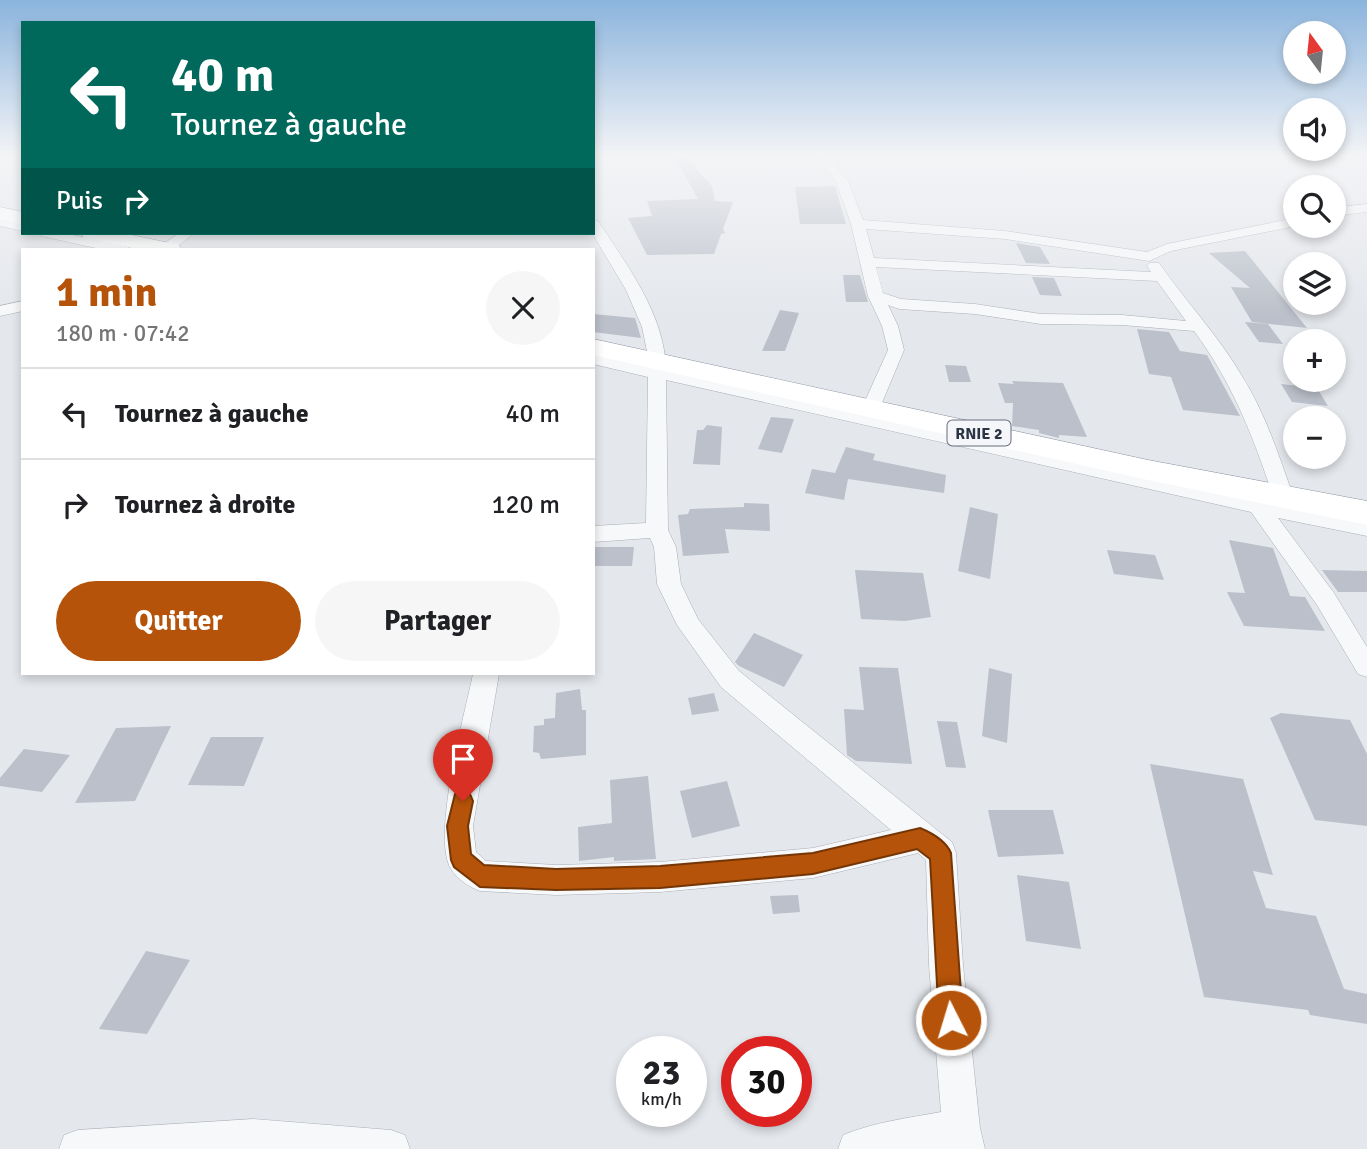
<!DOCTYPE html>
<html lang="fr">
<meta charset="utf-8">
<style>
body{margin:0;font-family:Signika,sans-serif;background:#f6f6f6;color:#202124;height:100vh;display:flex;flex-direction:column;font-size:26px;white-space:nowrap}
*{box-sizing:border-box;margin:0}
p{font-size:23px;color:#757577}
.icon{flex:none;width:38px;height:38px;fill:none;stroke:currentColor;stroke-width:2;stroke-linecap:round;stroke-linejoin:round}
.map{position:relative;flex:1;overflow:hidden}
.side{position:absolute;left:21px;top:248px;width:574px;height:427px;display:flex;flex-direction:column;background:#fff;border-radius:0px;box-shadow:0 4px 10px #0003}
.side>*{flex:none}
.hud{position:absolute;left:21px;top:21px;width:574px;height:214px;border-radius:0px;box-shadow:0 4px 10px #0003;background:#00695c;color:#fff;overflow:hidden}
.needle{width:46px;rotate:345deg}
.fabs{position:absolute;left:1283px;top:21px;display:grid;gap:14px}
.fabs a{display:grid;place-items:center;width:63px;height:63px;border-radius:50%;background:#fff;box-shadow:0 4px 10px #0003;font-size:35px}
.speed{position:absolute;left:616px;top:1036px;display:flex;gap:14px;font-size:35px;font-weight:700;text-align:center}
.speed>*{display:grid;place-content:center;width:91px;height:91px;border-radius:50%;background:#fff;box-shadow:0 4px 10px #0003;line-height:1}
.speed small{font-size:18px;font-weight:400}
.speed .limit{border:10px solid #d22;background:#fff;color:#111}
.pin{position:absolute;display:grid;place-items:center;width:60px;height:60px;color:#fff;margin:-72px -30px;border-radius:50% 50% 50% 0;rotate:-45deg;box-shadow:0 0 7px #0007}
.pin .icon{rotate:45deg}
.me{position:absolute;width:77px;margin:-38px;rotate:355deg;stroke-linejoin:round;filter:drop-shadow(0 0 5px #0008)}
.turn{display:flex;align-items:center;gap:24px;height:147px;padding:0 35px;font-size:32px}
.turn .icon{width:91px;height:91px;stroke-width:2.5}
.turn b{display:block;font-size:49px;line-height:60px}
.then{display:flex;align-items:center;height:66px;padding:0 35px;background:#0003;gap:14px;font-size:26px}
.round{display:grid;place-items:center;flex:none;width:74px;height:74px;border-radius:37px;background:#f6f6f6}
.summary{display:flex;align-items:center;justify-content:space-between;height:119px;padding:0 35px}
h1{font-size:42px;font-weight:800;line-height:52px;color:#b45309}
.primary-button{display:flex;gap:14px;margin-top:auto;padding:14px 35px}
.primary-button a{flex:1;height:80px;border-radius:42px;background:#b45309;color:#fff;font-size:28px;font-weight:800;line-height:80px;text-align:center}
.primary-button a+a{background:#f6f6f6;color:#202124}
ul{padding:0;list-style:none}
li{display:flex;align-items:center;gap:21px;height:91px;padding:0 35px;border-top:2px solid #e0e0e0}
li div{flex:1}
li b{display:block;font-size:26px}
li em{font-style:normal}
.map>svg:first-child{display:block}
</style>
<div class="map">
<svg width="1367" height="1149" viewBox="0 0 1367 1149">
<rect width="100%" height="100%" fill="#e4e7ec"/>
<path fill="#bbc0ca" d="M674,156H684L712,186L715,201L733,202L723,229L725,233L721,234L714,254L647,255L628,218L652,216L647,201L698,199Z
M835,186L846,224H800L795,187Z
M1016,243L1040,247L1050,264L1026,263Z
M1245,251L1307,328L1252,322L1231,287L1250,288L1209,253Z
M843,275H860L868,302H846Z
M1032,277L1054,278L1062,296L1040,295Z
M780,310L799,313L785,351H762Z
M593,314L635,318L641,338L593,332Z
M1245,322L1268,324L1283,344L1259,342Z
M1137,329L1169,332L1180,351L1207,355L1240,416L1183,410L1171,377L1149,374Z
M945,365L966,366L971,382H949Z
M1012,381L1063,383L1087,437L1059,435V438L1039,433V430L1012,426L1013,403H1005L998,383L1014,384Z
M1281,384L1317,388L1328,406L1292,402Z
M771,417L794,419L782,453L758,449Z
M707,425L722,427L720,465L693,464L697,430H703Z
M846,447L875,454L873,460L946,475L944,493L848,479L844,500L805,493L812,469L835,473Z
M744,503L769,504L770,531L725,529L729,553L683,556L678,515L688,514L690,509L744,507Z
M970,507L998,514L990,579L958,571Z
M1229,540L1273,548L1290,596L1305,597L1325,631L1244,626L1227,592L1245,593Z
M593,547H634L632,566H593Z
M1107,550L1155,555L1164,580L1114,574Z
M855,570L923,573L931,617L905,621L861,619Z
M1322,570L1367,571V592H1338Z
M754,633L803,655L784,687L739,666L735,662Z
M859,667L898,668L912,764L856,761L847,755L844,709L864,710Z
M989,668L1012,674L1007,743L982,736Z
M580,689L582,710H586V755L541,759L539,753L533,752L534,726L544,725V719L555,718L556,693Z
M714,693L719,711L692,715L688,698Z
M1281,713L1350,720L1367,754V826L1315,820L1270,718Z
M937,721L957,722L966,768L946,767Z
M171,726L135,801L75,803L116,728Z
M211,737H264L244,786L188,785Z
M24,749L70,755L42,792L0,786V778Z
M1150,764L1243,779L1273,875L1253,871L1266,908L1316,916L1344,989L1367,994V1024L1310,1015L1308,1010L1204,997Z
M648,776L656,859L614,861V857L579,861L578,827L612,823L610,780Z
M727,781L740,826L692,838L680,791Z
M988,810H1053L1064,854L998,857Z
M1017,875L1069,882L1081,949L1026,941Z
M798,895L800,912L773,914L770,896Z
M146,951L190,960L147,1034L99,1029Z"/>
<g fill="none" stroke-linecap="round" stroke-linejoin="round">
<g stroke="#a9aeb7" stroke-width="1">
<path id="minor" d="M823,156H835L836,166L848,181L863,220L1005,231L1147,252L1167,244L1295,218L1296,226L1171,251L1149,261L1005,239L866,229L874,258L1151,272L1147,266L1149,263H1159C1186,302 1218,335 1242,376C1265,413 1279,455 1293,496L1290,501H1276L1273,496C1253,436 1232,382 1194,331L1122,325L1041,324L975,314L899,309L888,305L898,326L904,350L879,410L872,415L1367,520V536L1278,518L1334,593L1367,647V677L1358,674L1317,605L1251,512L666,380L668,530L676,547L681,584L698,619L739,671L952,842L956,853L963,965L980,1128L985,1149H838L843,1135C875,1122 908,1118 941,1112L929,965L926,860L918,853L813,878L660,892L556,895L480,891C469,887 457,879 451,869C431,837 465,713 473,674H499L473,826L476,852L486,861L556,865L660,862L813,848L891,830L721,687L677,625L657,584L654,547L650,538L593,542V526L646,523L648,377L593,364V354L648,366L649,361L642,327L626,290L592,233L593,220L598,221C627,265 665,315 666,370L863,413L861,410L888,350L882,326L868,296L851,224L836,182L824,166ZM876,267L1157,281L1186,321L1122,315L1041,314L975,304L901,299L883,293Z
M1367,204V212L1334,216V208Z
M0,218L23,223V231L0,226Z
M39,233H63L128,247L130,250H105L41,236Z
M179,233H194L173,250H160L161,246Z
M23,301V311L0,316V306Z
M253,1119L391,1130L405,1135L410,1149H59L64,1135L78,1130Z"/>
</g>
<g stroke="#8b94a3" stroke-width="1">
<path id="trunk" d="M0,207L23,212V224L0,219Z
M81,233H122L179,245L182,250H141L84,238Z
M593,339L1148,460L1367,501V525L1148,480L593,355Z"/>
</g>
<use href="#minor" fill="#f7f8fa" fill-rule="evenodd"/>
<use href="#trunk" fill="#fff" fill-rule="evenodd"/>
</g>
<linearGradient id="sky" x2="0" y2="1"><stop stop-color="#8bb4dd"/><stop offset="0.49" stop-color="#f3f4f6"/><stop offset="1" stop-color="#f3f4f6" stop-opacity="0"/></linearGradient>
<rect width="1367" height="317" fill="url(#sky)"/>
<path fill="#b45309" stroke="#753606" stroke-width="2" d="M463,791L470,794L473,801L468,826L471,854L484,865L556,869L660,866L813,853L920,828C932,833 946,841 951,853L963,1020L959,1028L951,1032L942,1028L939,1020L930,859L917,849L813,874L660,888L556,890L480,887L454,867L451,860L447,826L455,794Z"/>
<g text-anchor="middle" stroke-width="6" stroke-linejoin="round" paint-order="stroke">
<rect fill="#f4f6f9" stroke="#676e7b" stroke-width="2" x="947.5" y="420.5" width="63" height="25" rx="5"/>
<g font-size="16" font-weight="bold" fill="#2b3445">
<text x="979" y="439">RNIE 2</text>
</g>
</g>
</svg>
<div class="fabs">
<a><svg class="needle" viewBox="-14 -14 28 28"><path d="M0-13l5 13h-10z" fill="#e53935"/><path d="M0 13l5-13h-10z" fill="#757577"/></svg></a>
<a><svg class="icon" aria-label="sound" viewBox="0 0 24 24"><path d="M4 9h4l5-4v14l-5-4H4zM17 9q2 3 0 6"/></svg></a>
<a><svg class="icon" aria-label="search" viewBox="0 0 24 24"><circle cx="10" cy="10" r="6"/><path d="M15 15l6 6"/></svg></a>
<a><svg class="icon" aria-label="layers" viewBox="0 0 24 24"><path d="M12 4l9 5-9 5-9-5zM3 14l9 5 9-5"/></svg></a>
<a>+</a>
<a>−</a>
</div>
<div class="speed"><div>23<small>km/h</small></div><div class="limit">30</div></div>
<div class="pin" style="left:463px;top:801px;background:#d93025"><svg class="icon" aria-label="arrive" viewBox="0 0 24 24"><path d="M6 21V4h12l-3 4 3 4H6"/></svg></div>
<svg class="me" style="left:951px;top:1020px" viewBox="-20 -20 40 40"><circle r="17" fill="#b45309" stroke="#fff" stroke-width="3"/><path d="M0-11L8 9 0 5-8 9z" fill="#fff"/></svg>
<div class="hud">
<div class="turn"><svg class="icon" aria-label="left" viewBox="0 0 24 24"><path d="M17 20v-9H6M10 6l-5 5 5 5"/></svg><div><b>40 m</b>Tournez à gauche</div></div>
<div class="then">Puis<svg class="icon" aria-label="right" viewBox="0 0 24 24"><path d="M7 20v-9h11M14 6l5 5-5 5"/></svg></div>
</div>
<section class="side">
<div class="summary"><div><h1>1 min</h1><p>180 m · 07:42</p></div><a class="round"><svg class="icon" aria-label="close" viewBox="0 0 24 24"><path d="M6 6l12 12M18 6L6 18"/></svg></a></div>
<ul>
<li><svg class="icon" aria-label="left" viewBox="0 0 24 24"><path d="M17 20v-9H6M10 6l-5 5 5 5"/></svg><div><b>Tournez à gauche</b></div><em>40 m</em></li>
<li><svg class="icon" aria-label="right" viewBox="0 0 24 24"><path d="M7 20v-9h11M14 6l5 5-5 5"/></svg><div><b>Tournez à droite</b></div><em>120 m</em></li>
</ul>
<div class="primary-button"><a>Quitter</a><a>Partager</a></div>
</section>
</div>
